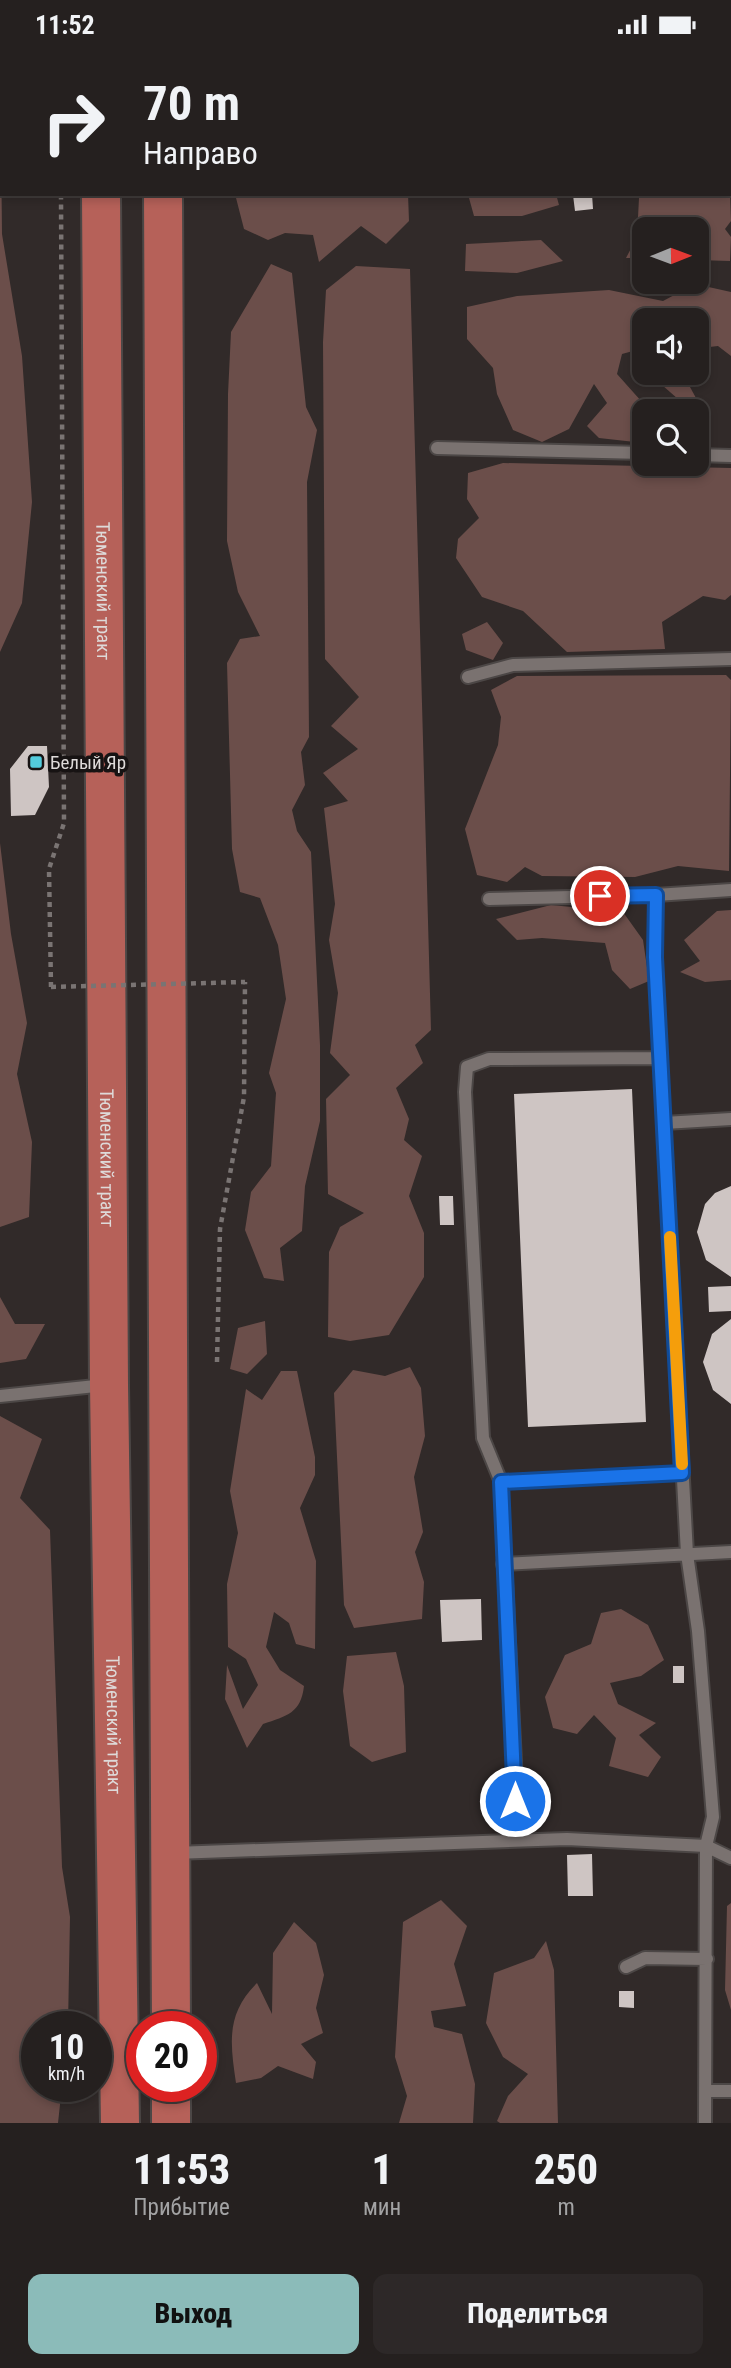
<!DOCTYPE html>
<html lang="ru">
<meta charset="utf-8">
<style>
body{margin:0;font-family:"Roboto Condensed",sans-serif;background:#2d2828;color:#f1f3f6;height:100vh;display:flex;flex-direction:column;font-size:26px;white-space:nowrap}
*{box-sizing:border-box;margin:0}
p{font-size:23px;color:#a3a3a4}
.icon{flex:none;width:38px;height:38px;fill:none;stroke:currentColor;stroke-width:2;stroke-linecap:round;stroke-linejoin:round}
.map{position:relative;height:2074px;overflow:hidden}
.side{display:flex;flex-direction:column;background:#25201f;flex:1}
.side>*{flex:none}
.top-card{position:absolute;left:0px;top:0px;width:732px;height:147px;box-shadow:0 4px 10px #0003,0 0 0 2px #423e3d;background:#25201f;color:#f1f3f6;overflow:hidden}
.needle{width:46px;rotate:89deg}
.buttons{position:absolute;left:632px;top:168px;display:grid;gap:14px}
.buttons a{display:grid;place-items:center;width:77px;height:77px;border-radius:14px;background:#25201f;box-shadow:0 4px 10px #0003,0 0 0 2px #423e3d;font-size:35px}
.speed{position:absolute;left:21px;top:1962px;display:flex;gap:14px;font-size:35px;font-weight:700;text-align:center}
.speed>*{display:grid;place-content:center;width:91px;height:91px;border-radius:50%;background:#25201f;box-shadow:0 4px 10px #0003,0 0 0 2px #423e3d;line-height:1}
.speed small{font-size:18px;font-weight:400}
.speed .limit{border:10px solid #d22;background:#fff;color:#111}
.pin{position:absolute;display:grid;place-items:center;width:60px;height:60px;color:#fff;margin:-30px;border:4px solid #fff;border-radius:50%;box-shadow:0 2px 7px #0007}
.me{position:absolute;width:77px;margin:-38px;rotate:0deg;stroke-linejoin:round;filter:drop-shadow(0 0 5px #0008)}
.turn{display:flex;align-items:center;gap:24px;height:147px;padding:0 28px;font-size:32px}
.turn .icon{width:91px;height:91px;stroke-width:2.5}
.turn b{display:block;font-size:49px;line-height:60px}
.eta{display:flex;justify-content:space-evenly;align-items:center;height:119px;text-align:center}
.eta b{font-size:42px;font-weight:800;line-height:49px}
.primary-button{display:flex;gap:14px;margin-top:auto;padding:14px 28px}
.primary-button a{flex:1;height:80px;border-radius:14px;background:#8bbbb9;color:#111;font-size:28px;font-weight:800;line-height:80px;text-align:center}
.primary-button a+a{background:#2d2828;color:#f1f3f6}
.status{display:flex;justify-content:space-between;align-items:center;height:49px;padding:0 35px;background:#25201f;direction:ltr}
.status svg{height:19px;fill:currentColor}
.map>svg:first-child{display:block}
</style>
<div class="status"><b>11:52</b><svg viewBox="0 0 49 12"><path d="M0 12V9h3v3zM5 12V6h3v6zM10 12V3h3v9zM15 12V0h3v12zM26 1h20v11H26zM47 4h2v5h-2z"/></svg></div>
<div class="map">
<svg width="731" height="2074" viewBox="0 0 731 2074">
<rect width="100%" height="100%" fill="#312a29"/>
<path fill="#6b4e4a" d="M0,0L2,185L22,307L32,453L22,554L0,603Z
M730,143L731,172L725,180L731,188L730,212L697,211L696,180H644V209H626L637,188L639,149L670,145H730Z
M235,145H408L409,172L386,195L361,177L319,213L313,186L285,184L268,191L244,180Z
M478,145H556L559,156L522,167H474L469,149Z
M541,191L563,212L517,224L465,222L466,195Z
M271,215L292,224L306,358L317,381L307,433L309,688L301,703L305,736L292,761L297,782L311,803L320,996V1072L305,1137L302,1182L280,1199L284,1232L264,1229L245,1181L251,1143L271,1117L276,1044L269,1024L286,950L278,896L260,849L240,843L232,800L227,614L240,590L260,587L238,543L227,492L228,345L231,283Z
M356,217L410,220L431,981L415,996L423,1014L396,1039L409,1070L404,1091L422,1107L409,1147L424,1184V1228L389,1286L350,1292L328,1288L329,1203L340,1178L364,1164L328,1145L326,1050L350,1026L330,1004L338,944L329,891L335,855L324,759L348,752L323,724L358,700L331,677L359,648L325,610L323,293L326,241Z
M695,235L731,243V307L718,297L701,299L697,305L696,271H644V299L622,305L617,325L642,353L655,362H644V394L599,389L587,377L607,354L594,335L569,380L542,393L513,381L497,345L493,319L467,290V258L517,247L609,241L663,252Z
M658,324H686L684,327L696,349L702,384L697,386L696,362H678L686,357L662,336Z
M503,414L731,419V546L725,551L703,547L662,573L665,600L567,603L523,562L482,548L456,509L458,490L479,469L467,450L468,424Z
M487,573L503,594L493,611L466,601L462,585Z
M726,626L731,631L729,822L678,817L635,828L542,827L525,818L507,833L477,826L465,780L498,696L501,668L491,641L517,627Z
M0,794L11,885L27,974L17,1025L32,1093L29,1168L0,1178Z
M551,856L623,863L643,891L649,932L630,940L612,921L605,894L542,889L517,891L496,870Z
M731,861V931L705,933L680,923L700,912L684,891L717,862Z
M0,1248L15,1275H45L26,1310L0,1314Z
M265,1272L267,1305L247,1325L230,1320L238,1279Z
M410,1318L421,1339L425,1387L414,1428L423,1483L415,1503L424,1533L422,1570L354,1579L344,1556L334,1344L353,1321L385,1327Z
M281,1322H297L315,1408V1426L300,1459L316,1512L315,1600L296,1595L289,1574L274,1563L266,1598L280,1621L304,1637C301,1664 287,1667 263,1675L247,1699L225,1650L227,1616L243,1660L258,1636L246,1610L228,1598L227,1535L238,1484L230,1442L246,1340L262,1351Z
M0,1367L42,1390L20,1449L50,1481L62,1818L70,1868L68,1977L37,1978V2037H62L58,2074H0Z
M621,1560L648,1576L664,1611L641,1627L610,1634L618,1655L656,1674L639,1686L661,1708L648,1728L609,1717L616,1689L594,1666L577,1685L553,1679L545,1648L565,1606L591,1595L601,1564Z
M396,1603L404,1637L406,1703L372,1713L350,1697L343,1642L347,1607Z
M441,1851L467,1877L454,1915L466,1957L431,1962L434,1978L462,1985L475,2035L473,2074H399L407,2047L395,2008L403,1873Z
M731,1854V1961L725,1941L727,1857Z
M294,1873L316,1894L324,1926L316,1959L323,1984L301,1995L316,2013L313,2030L278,2017L261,2029L236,2034C230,1993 226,1965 257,1934L272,1965L273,1904Z
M546,1892L554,1921L558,2074H500L497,2072L508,2047L528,2025L503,2008L486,1974L494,1924L534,1909Z"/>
<path fill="#cec5c3" d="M592,145L593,160L575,162L573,146Z
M28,697H47L49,738L35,766L11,767L10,720Z
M632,1040L646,1373L528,1378L514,1045Z
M731,1137V1228L706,1211L697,1183L705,1155L715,1144Z
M439,1147H453L454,1176H440Z
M731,1237V1262L709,1263L708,1238Z
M731,1270V1355L713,1341L703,1313L712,1285Z
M481,1550L482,1591L442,1593L440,1551Z
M673,1617H684V1634H673Z
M592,1805L593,1847H568L567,1806Z
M619,1942H634V1959L619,1958Z"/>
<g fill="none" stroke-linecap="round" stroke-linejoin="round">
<g stroke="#4c4746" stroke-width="16">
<path id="lane" d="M730,70H731
M437,399L644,404
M696,406L731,407
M468,628L513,616L731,610
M489,850L656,846
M664,1074L731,1070
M0,1347L105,1336
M501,1433L682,1424
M503,1515L731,1503
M514,1790L516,1733L501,1433L483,1389L465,1043L467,1018L489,1010L660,1009
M174,1804L567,1790L706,1797L731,1809
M626,1918L645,1909L707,1910
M706,2042H731
M705,2074L706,1797L713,1768L698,1582L687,1505L655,908L656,846L731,841"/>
</g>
<g stroke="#4c4746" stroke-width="42">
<g id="primary">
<path d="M100,0V2"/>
<path d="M163,0V2"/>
<path id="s1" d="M101,145L109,1336L120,2074"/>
<path d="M163,145L171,1978"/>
<path d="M171,2037V2074"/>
</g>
</g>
<path stroke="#7a7473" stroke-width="4.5" stroke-dasharray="5 5" stroke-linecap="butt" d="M61,0V2
M51,938L49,820L64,774L61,145
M217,1313L220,1180L244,1048L245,933"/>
<use href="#lane" stroke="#7a7270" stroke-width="12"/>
<use href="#primary" stroke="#b66159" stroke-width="38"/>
<path stroke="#7a7473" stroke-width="4.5" stroke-dasharray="5 5" stroke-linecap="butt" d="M51,938L245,933"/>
</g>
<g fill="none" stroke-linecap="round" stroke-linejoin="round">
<g stroke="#114b97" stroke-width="18">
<path id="route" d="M515,1752L501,1433L682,1424L655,908L656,846L600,847"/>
</g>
<use href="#route" stroke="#1a73e8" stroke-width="12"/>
<path stroke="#f59e0b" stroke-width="12" d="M670,1188L682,1415"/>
</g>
<rect fill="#53cbdc" stroke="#171313" stroke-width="2.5" x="29" y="706" width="14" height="14" rx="3.5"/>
<g text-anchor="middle" stroke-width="7" stroke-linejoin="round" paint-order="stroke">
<g font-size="19" fill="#dedad9" stroke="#171313">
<text dy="7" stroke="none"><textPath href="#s1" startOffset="397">Тюменский тракт</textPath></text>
<text dy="7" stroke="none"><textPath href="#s1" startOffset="964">Тюменский тракт</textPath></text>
<text dy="7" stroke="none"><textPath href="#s1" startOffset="1531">Тюменский тракт</textPath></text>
</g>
<g font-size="19" fill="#dedad9" stroke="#171313" text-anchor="start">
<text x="50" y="720">Белый Яр</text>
</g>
</g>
</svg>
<div class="buttons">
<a><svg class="needle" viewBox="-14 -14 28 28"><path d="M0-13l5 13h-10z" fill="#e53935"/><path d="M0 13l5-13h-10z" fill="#a3a3a4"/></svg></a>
<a><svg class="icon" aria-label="sound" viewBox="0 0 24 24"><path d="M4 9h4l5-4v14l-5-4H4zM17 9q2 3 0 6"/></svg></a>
<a><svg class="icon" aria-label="search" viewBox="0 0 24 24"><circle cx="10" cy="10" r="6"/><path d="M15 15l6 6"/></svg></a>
</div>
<div class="speed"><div>10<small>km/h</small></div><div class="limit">20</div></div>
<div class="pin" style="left:600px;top:847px;background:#d93025"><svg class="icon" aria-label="arrive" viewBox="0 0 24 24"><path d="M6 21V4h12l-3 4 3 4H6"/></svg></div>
<svg class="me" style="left:515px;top:1752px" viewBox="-20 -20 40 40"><circle r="17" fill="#1a73e8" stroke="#fff" stroke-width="3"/><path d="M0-11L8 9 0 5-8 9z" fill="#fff"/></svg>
<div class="top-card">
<div class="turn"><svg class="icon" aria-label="right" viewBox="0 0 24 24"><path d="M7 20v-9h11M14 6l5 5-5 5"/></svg><div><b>70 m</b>Направо</div></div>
</div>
</div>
<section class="side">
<div class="eta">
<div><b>11:53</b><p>Прибытие</p></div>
<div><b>1</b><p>мин</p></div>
<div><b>250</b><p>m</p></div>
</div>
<div class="primary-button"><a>Выход</a><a>Поделиться</a></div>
</section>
